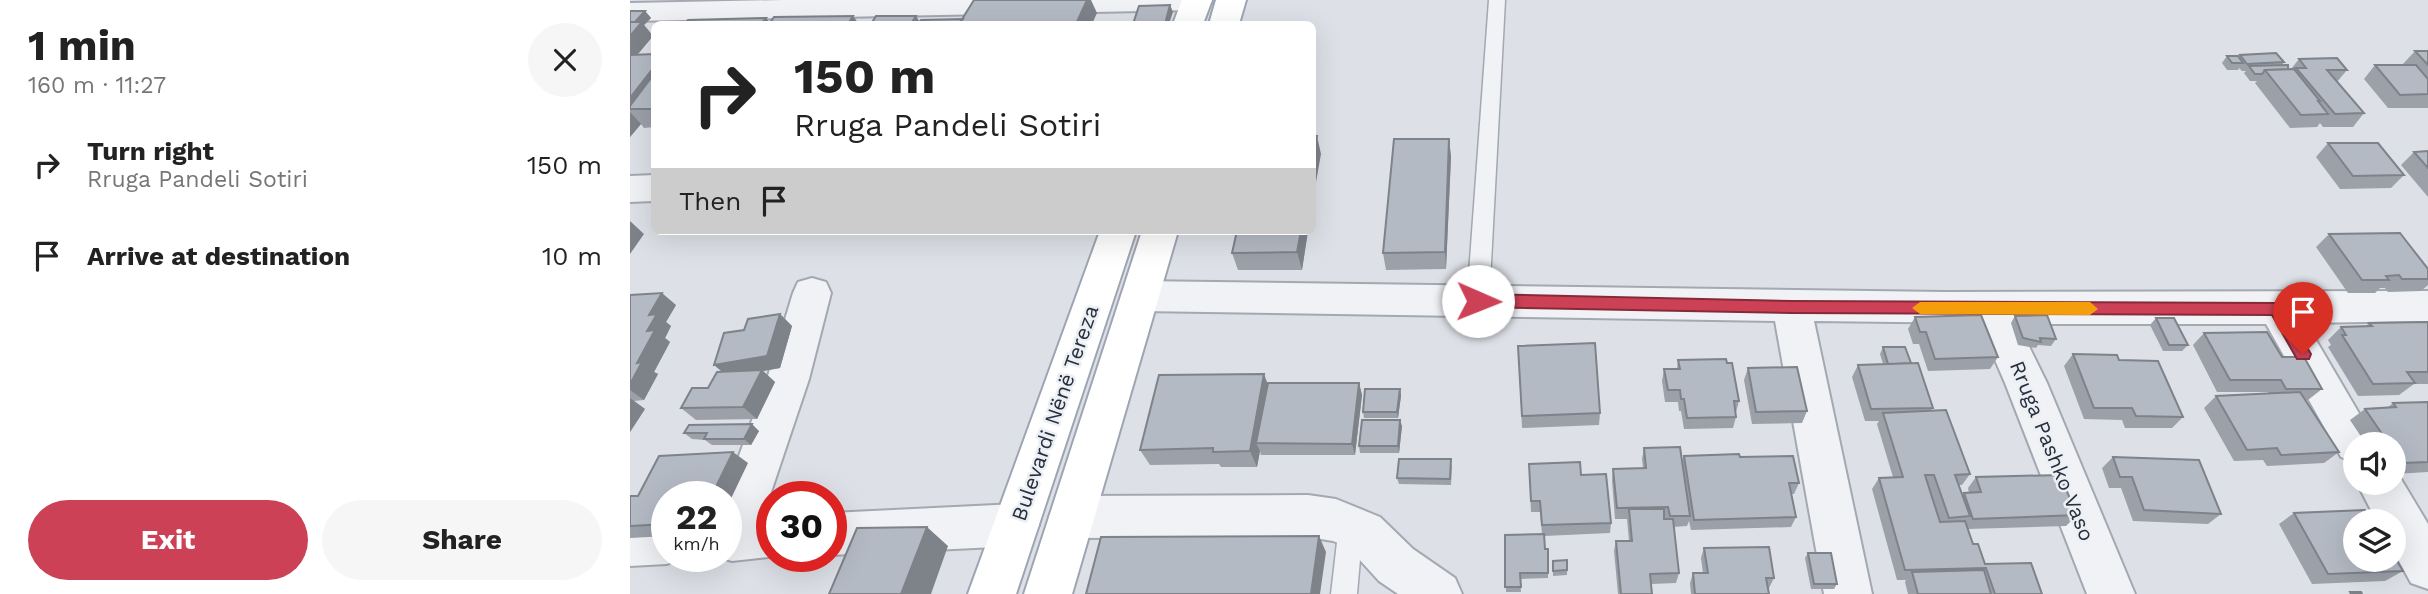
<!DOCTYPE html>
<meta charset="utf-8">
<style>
body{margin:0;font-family:"Work Sans",sans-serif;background:#f6f6f6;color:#222;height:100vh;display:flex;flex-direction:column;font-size:26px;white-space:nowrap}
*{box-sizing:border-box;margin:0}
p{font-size:23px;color:#767676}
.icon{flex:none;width:38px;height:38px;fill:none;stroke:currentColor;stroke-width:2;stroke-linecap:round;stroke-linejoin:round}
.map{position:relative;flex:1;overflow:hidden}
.sheet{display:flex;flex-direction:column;background:#fff;width:630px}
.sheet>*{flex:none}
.guide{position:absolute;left:21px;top:21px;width:665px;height:214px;border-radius:10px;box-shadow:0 7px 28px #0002;background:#fff;color:#222;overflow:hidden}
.controls{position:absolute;left:1713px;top:432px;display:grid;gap:14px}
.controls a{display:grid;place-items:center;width:63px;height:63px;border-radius:50%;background:#fff;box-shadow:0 7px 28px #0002;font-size:35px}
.speed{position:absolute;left:21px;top:481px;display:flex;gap:14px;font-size:35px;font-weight:700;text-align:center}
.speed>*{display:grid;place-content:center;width:91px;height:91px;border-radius:50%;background:#fff;box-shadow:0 7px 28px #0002;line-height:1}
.speed small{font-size:18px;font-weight:400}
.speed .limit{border:10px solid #d22;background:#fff;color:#111}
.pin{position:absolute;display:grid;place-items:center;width:60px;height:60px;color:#fff;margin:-72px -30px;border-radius:50% 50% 50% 0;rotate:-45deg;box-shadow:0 0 7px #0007}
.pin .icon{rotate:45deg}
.me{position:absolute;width:77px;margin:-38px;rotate:91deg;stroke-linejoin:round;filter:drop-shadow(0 0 5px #0008)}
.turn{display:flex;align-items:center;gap:24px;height:147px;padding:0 28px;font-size:32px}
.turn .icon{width:91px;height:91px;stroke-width:2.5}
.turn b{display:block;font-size:49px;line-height:60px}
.then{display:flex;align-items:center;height:66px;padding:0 28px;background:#0003;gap:14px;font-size:26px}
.round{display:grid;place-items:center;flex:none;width:74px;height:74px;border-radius:37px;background:#f6f6f6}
.summary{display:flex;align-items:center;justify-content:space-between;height:119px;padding:0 28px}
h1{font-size:42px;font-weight:700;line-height:52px}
.primary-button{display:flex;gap:14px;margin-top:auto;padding:14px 28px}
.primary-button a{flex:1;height:80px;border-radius:42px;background:#cd4156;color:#fff;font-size:28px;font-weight:700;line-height:80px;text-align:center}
.primary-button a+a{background:#f6f6f6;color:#222}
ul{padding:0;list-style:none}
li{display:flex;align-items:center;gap:21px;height:91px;padding:0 28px}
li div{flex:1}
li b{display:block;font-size:26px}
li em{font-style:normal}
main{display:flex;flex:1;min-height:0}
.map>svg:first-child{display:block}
</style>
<main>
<section class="sheet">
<div class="summary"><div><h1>1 min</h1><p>160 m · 11:27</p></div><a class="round"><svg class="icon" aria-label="close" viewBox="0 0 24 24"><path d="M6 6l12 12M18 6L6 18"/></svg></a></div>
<ul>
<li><svg class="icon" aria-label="right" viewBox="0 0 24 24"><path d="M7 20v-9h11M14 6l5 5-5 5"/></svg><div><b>Turn right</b><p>Rruga Pandeli Sotiri</p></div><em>150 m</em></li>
<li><svg class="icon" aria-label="arrive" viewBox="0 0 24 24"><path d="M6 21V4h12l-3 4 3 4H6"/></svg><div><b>Arrive at destination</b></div><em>10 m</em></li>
</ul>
<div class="primary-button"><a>Exit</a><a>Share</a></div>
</section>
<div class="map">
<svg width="1798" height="594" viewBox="0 0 1798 594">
<rect width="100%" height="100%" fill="#dde1e7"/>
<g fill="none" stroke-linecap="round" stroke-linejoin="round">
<g stroke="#a3a8b1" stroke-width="3">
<path id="lane" d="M859,0H875L859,301L855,307L848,309L841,307L837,301Z
M721,513L730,517L733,525L727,594H701L709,525L712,517Z"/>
</g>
<g stroke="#a3a8b1" stroke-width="4">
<path id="street" d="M153,0H581L582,1L577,7L567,10L0,21V3Z
M24,175V201L0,202V176Z
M182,278L196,282L201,293L179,379L133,516H142V556H147L102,561L86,556H96L94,497L137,379L163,293L168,282Z
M510,281L1315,292L1798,291V321L1676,323L1747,444H1726V463L1711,457L1636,324H1388L1417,383L1505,594H1457L1375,383L1349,323L1184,321L1242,594H1194L1145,321L510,311L496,307L491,296L496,285Z
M1765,469L1798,524V589L1781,583L1764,552V522H1747L1727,483H1764Z
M678,495L706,499L750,517L783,549L825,578L832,594H768L749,581L718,547L703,541L678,537L442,538L426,532L419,517L426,502L442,496Z
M386,504L402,510L409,525L402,540L386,546L201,555V513Z
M37,520V556L53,557L37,564L0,566V522Z"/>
</g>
<g stroke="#9da5b2" stroke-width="4">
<path id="primary" d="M552,0H582L573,24H543Z
M586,0H616L609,24H579Z
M470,231H506L386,594H338Z
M512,231H548L442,594H394Z"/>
</g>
<use href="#lane" fill="#f0f2f5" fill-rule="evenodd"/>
<use href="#street" fill="#f0f2f5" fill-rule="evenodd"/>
<use href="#primary" fill="#fff" fill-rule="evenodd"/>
</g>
<path fill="#9ba0a9" d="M0,11H15L21,18L14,25L23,36L7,55L24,54V127L14,128L11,124L0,137Z
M1785,51H1798V108H1758L1734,79L1745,65H1774L1773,64Z
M1610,55L1654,62L1652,65L1658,69H1661L1669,59L1717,70L1707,82L1734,113L1723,127H1693L1690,123L1687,127L1660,128L1625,83L1627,81H1620L1614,73L1616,71H1612L1609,68L1608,70H1597L1592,63L1597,56L1609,57Z
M819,139L821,157L816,269L756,270L753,253Z
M1698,143L1774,175L1761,188L1710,189L1686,157Z
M1798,151V197L1771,165L1784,152Z
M678,231L672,270H608L602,253Z
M1699,234L1798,269V285L1791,291L1758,292L1755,288H1750L1745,293H1718L1686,247Z
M0,295L46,305L36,322L41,326L35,338L40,342L24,372L28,374L14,400L4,401L15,409L0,432Z
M150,314L162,326L150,368L133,371L145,382L127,419L66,420L51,408L78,388L92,372L114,330Z
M1385,316L1426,339L1421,346L1408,345L1406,348L1388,345L1381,323Z
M1285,317L1368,357L1360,369L1298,371L1289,344H1283L1278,329Z
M1526,318L1558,345L1552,351H1533L1520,325Z
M1739,323H1798V384H1784L1769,395L1728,396L1698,347L1701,345L1698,340L1711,327H1735Z
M1574,333L1652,357L1692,389L1678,400H1676L1709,452L1694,463L1637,466L1633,460L1604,461L1574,408L1586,396L1639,394L1638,392H1587L1563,345Z
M888,346L970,413L969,425L892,428Z
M1253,347L1281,363L1303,408L1301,410L1340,474L1332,485H1328L1332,496L1334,493H1339L1338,488L1346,477L1447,515L1436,526L1338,529L1343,544L1355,564L1412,594H1278L1275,582L1276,580H1267L1242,489L1249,478L1263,477L1247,424L1249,421H1235L1222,377L1228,365L1253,364L1250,354Z
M1443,354L1489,360L1553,417L1542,428H1495L1492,420L1454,419L1434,366Z
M1048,360L1109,401L1106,412V417L1103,428L1054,429L1051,411H1049L1048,402H1035L1032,381L1034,369H1047Z
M1118,368L1177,411L1172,423L1122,424L1114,380Z
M729,383L732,395L725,455H631L630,451L627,467H591L589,464L520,465L510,450L638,384Z
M770,389L771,396L768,418H734L733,412Z
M1798,402V472L1764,474V444H1736L1720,420L1735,409L1757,408L1763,403Z
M772,426L769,453H730L729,446Z
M129,431L121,445H82L75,440L62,439L54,433Z
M1014,448L1052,461L1054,456L1110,457L1169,483L1164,494H1161L1166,517L1161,527L1061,530L1059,521L1057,526L1043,527L1049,573L1046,583L1021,584L1022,594H988L984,551L986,541H999L997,519H985L982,480L983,469L1013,468L1012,459Z
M1483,457L1591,514L1578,524L1503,521L1491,488H1479L1472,468Z
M118,463L37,497V536L0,538V496H8Z
M899,464L951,475L981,523L980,533L914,536L915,549H918V578L890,579L891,592H876L875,535L912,534L910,512H901Z
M822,465L821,485L769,484L767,478Z
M1664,513L1773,571L1755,581L1682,584L1649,524Z
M1074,548L1144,578L1139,588H1138L1139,594H1061L1060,583L1063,573H1073L1071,558Z
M1178,553L1207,584L1204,589H1181L1175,558Z
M923,561L937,570V575L923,576Z"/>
<path fill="#7e8289" d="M457,0H461L467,13L462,24H446Z
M540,5L543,12L539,24H535Z
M15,11L21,18L14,25L23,36L3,60L0,56V28Z
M223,16L229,24H218Z
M286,16L291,24H281Z
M136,18L141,24H131Z
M24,67V106L0,109V98Z
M0,112L11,124L0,137Z
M687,136L691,154L682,205V161Z
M819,139L821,157L816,269L815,252Z
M0,221L14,234L0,254Z
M671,231H678L672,270L667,252Z
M32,293L46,305L36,322L41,326L35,338L40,342L24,372L28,374L14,400L0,390V384L17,331L19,315Z
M150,314L162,326L150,368L133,371L145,382L127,419L113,407L98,377L84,365Z
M634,374L640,390L626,443L630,451L627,467L620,451Z
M729,383L732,395L725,455L722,444Z
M770,389L771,396L768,418L767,412Z
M0,398L15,409L0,432Z
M770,420L772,426L769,453L768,446Z
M122,424L129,431L121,445L114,439Z
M103,452L118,463L96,509V497H81Z
M297,527L318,546L301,594H271Z
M689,536L696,552L690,594H681Z"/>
<path fill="#b4bac4" stroke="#7e8289" stroke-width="2" d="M344,0H457L446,24H329Z
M540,5L535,24H503L509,6Z
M0,11H15L5,22H0Z
M223,16L218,24H139L144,17Z
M246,16H286L281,24H241Z
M136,18L131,24H55L58,20Z
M333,19L329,24H288L291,20Z
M0,22H12L0,36Z
M1785,51H1798V65Z
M1646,53L1654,62L1617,64L1610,55Z
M24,54V67L0,98V55Z
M1597,56H1608L1613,63H1602Z
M1707,58L1717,70H1697L1734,113L1705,114L1666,68H1676L1669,59Z
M1658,65V69L1635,70L1632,74H1625L1619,66Z
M1745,65H1786L1798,79V94L1770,95Z
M1664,69L1690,101H1688L1698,114L1671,115L1635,70Z
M24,74V109H0V106Z
M682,136H687L682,161Z
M764,139H819L815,252L753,253Z
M1698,143H1748L1774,175L1723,176Z
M1798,151V168L1784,152Z
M607,231H671L667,252L602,253Z
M1770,233L1798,269V279H1772L1769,275L1756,276L1759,280H1732L1699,234Z
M32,293L19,315L27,314L17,331L25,330L7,363L12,362L0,384V295Z
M150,314L137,356L84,365L94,333L114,330L118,319Z
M1351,315L1368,357L1305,359L1296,332H1290L1285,317Z
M1417,315L1426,339L1410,338L1411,342L1393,338L1385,316Z
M1526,318H1544L1558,345H1539Z
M1797,322L1798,323V372H1777L1785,383L1743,384L1712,335H1716L1711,327L1742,326L1739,323Z
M1637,332L1652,357H1674L1692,389H1656L1651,380H1600L1574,333Z
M965,343L970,413L892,416L888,346Z
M1253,347H1275L1281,363L1258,364Z
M1443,354L1487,355L1489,360L1528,361L1553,417L1506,416L1502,408H1464Z
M1096,359L1097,363H1102L1109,401H1104L1106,417L1057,418L1054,399H1051L1050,390H1038L1034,369H1050L1048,360Z
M1288,363L1303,408L1241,409L1228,365Z
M1167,367L1177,411L1126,412L1118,368Z
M132,370L113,407L51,408L62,388H78L87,372Z
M634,374L620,451L583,452V448L510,450L529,375Z
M638,383H729L722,444L626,443Z
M735,389H770L767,412H733Z
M1670,392L1709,452L1651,455L1647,448L1617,450L1586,396Z
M1798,402V462L1771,463L1764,452V444H1759L1735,409L1766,407L1763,403Z
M1316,410L1340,474L1325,475L1340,516L1319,518L1304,475H1295L1310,522L1335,521L1343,544H1348L1355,564L1401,563L1412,594H1365L1356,568L1275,570L1249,478L1273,477L1253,413Z
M732,420H770L768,446H729Z
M122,424L114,439H74L77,433H54L59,425Z
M1050,447L1060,516H1040L1038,507L987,508L983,469L1016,468L1014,448Z
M103,452L81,497H37V524L0,526V496H8L29,456Z
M1109,454L1110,457L1163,456L1169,483H1159L1166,517L1064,520L1054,456Z
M1483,457L1569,460L1591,514L1514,510L1502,477H1490Z
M769,459H821L820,479L767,478Z
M950,462L951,475L976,474L981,523L912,525L910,501H901L899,464Z
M1430,475L1447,515L1343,519L1334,493L1351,492L1346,477Z
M999,509H1034V519H1043L1049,573L1020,574L1022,594H991L986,541H1002Z
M1735,510L1743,522H1726V560H1764V556L1773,571L1698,574L1664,513Z
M297,527L271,594H199L227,528Z
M914,534L915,549H918V573H890L891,587H875V535Z
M689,536L681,594H456L471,537Z
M1139,547L1144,578H1136L1139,594H1065L1063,573H1078L1074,548Z
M1178,553H1201L1207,584H1184Z
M937,560V570L923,571V561Z
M1354,570L1361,594H1288L1282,572Z
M1720,592H1731L1732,594H1721Z"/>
<path fill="#cd4156" stroke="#852a38" stroke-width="2" d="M848,294L1161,301L1647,303L1652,305L1681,354L1679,359H1667L1642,315L1161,313L848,307L840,301Z"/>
<path fill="#f59e0b" d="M1290,302H1460L1468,309L1460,315L1290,314L1282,308Z"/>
<g text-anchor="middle" stroke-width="5" stroke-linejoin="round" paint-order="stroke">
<g font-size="21" fill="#272f3d" stroke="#ecf0f5">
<text transform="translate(425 413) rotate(-71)" y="7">Bulevardi Nënë Tereza</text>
<text transform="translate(1422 451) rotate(68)" y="7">Rruga Pashko Vaso</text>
</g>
</g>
</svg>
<div class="controls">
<a><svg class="icon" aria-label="sound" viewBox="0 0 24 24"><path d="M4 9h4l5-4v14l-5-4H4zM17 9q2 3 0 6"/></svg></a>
<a><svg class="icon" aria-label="layers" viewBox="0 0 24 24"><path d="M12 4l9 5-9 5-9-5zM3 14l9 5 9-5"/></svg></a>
</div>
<div class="speed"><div>22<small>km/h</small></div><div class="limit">30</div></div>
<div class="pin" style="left:1673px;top:354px;background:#d93025"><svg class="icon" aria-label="arrive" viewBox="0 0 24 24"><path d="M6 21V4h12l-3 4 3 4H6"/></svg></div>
<svg class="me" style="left:848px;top:301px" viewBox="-20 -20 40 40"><circle r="19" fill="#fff"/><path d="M0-13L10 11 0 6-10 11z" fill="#cd4156"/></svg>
<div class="guide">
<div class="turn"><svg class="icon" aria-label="right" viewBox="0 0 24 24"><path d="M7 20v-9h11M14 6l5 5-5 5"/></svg><div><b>150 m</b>Rruga Pandeli Sotiri</div></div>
<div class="then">Then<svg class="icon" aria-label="arrive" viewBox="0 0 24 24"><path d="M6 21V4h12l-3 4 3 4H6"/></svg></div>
</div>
</div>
</main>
